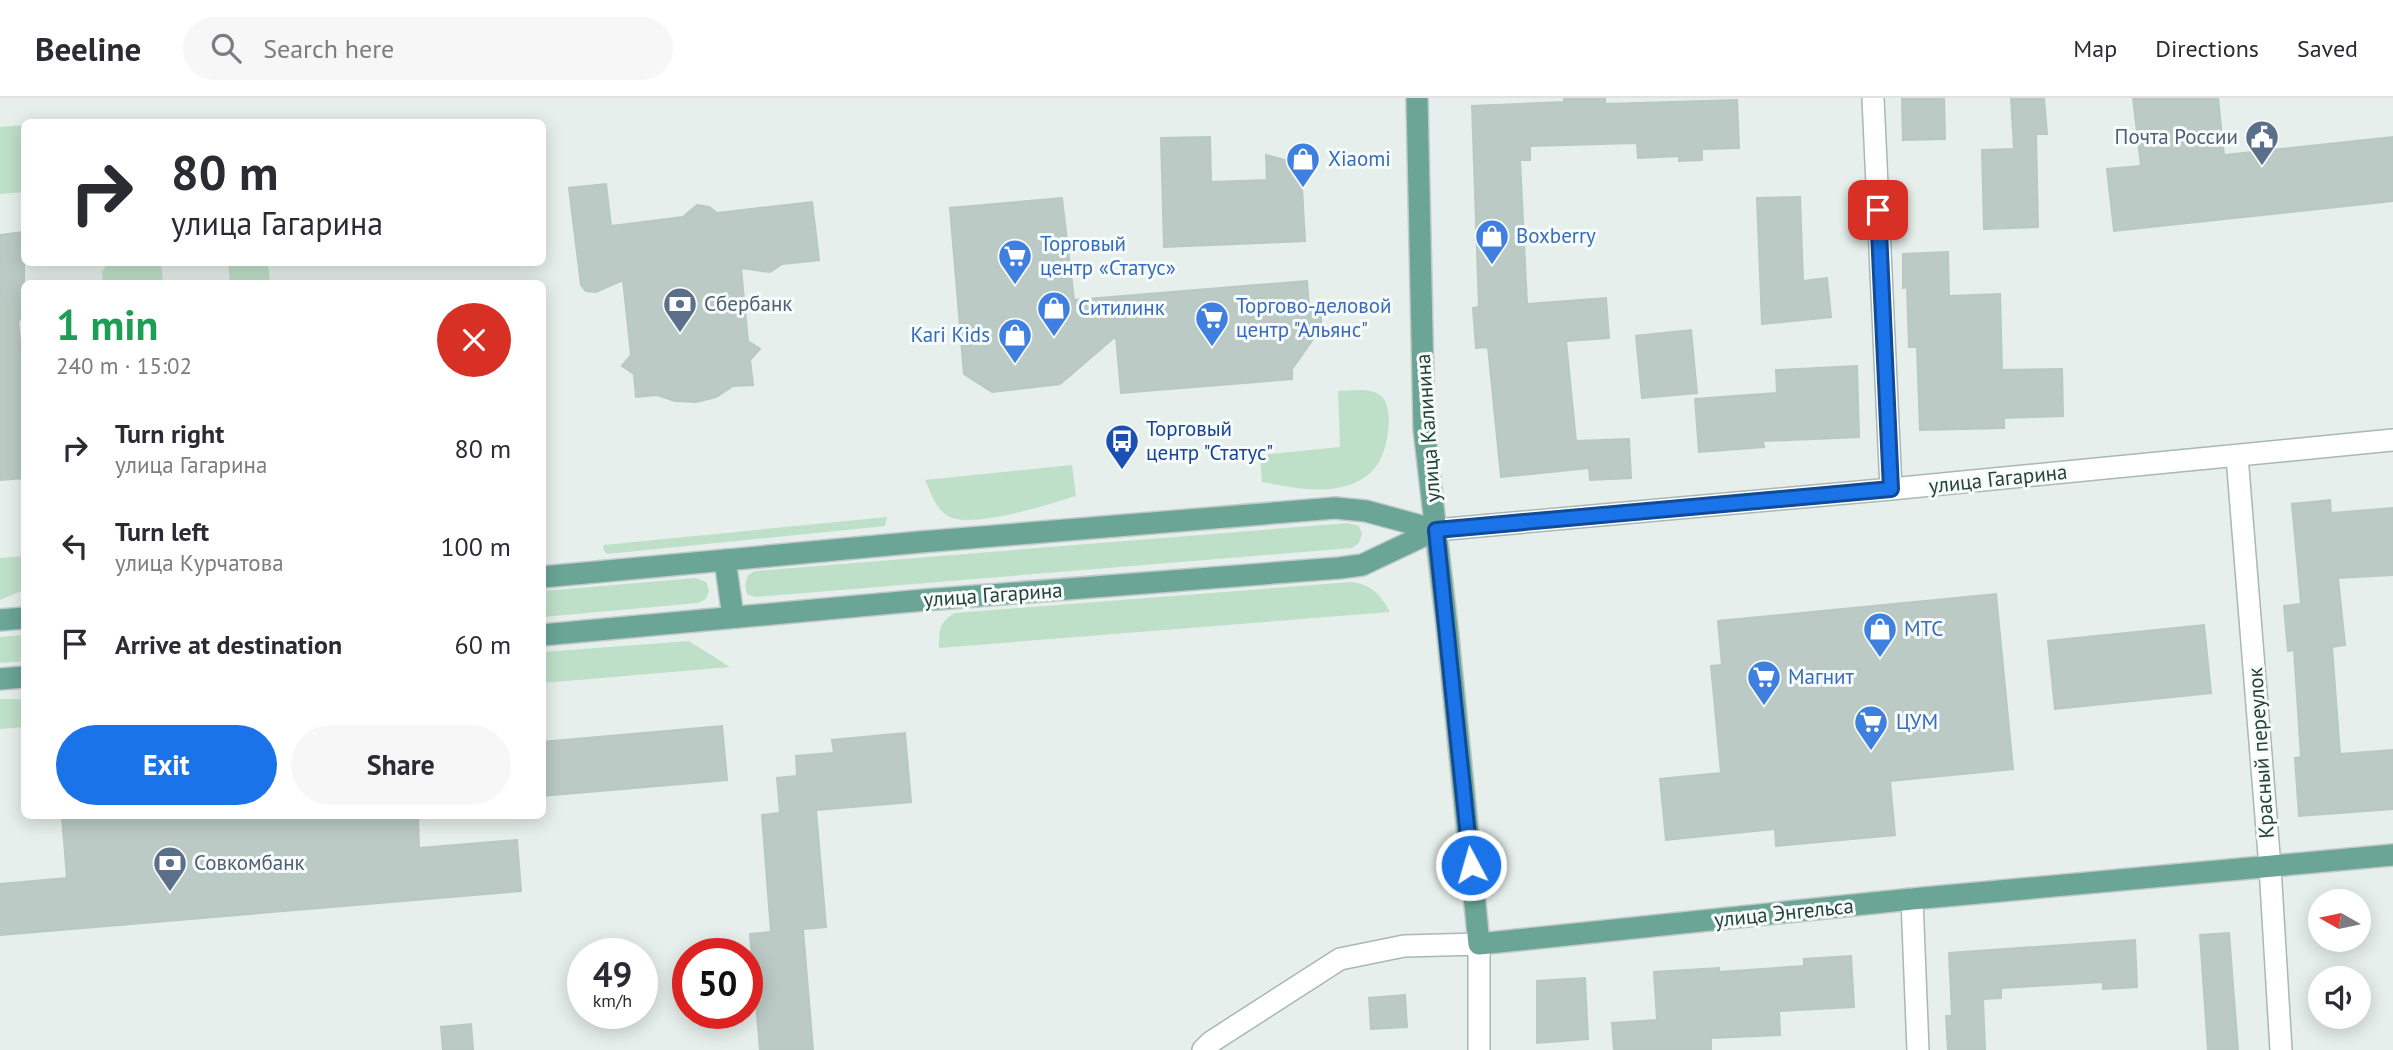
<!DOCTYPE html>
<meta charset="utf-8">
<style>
body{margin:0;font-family:"PT Sans",sans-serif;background:#f7f7f7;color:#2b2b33;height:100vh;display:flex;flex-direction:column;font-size:26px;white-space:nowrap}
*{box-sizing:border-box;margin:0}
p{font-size:23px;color:#7c7c81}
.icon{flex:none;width:38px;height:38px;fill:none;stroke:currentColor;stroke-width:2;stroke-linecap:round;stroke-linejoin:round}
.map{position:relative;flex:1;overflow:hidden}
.side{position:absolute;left:21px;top:182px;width:525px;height:539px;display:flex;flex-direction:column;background:#fff;border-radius:10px;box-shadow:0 4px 18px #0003}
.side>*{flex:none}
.hud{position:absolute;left:21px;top:21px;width:525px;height:147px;border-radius:10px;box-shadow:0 4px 18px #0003;background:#fff;color:#2b2b33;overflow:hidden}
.needle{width:46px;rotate:279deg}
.buttons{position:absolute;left:2308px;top:791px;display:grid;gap:14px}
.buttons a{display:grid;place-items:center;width:63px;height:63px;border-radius:50%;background:#fff;box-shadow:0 4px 18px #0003;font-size:35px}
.speed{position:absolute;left:567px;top:840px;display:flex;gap:14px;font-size:35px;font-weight:700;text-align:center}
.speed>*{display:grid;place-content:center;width:91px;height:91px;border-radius:50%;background:#fff;box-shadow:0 4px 18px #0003;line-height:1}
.speed small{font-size:18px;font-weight:400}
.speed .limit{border:10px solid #d22;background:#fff;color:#111}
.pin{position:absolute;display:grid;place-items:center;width:60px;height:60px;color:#fff;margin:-30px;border-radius:14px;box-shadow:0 4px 10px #0006}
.me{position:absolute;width:77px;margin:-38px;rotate:354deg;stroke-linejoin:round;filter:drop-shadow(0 0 5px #0008)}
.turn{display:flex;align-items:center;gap:24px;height:147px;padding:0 35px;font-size:32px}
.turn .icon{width:91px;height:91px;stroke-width:2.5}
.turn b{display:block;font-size:49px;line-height:60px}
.round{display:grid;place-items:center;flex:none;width:74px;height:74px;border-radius:37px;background:#f7f7f7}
.summary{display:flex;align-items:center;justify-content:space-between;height:119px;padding:0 35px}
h1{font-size:42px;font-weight:800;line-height:52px;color:#1e9e55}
.action{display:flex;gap:14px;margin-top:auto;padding:14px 35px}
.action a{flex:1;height:80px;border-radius:42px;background:#1a73e8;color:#fff;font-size:28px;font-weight:800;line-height:80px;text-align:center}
.action a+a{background:#f7f7f7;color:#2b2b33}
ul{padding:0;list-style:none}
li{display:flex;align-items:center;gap:21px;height:98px;padding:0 35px}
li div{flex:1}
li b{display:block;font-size:26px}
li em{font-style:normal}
header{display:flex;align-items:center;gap:42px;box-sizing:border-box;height:98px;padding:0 35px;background:#fff;border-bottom:2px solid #e1e1e2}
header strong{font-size:33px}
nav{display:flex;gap:38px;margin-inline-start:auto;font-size:24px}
.search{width:490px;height:63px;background:#f7f7f7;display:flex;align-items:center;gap:18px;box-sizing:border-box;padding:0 24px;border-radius:38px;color:#7c7c81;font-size:26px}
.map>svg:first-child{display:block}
</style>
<header>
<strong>Beeline</strong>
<div class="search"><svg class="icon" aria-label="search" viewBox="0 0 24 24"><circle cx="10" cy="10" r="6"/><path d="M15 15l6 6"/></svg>Search here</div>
<nav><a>Map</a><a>Directions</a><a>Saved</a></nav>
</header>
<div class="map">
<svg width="2393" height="952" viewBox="0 0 2393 952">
<rect width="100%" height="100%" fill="#e6efeb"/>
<path fill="#bfe0c8" d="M24,27V94L0,96V29Z
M108,165H161L163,185H103L102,174Z
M228,165H268L270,185H230Z
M1338,293C1351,293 1369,289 1380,297C1395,308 1388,348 1380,362C1375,373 1363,382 1352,386C1323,397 1292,389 1262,384L1260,357L1340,349Z
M1072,367L1076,398C1050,406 971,432 948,418C935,410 931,395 925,382Z
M887,419L885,428L607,456L603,451L604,447Z
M1348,425L1359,428L1362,436L1359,445L1352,450L755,499L747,496L745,487L748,477L755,473Z
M24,458V492L0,502V460Z
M696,480L706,484L709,492L706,501L698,505L543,519V493Z
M1351,484C1371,486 1381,497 1390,514L939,550C939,533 939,524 955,515Z
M24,537V563L0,565V539Z
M689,543L730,569L543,585V554Z
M12,601L24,602V629L0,631V601Z"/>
<path fill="#bbcac4" stroke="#b8c9c2" stroke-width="2" d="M1564,0H1605V6L1737,2L1739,50L1702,51V62L1679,63V58L1638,60L1637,45L1530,48V62H1520L1527,206L1606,200L1609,240L1566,243L1576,343L1629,341L1631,380L1590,382L1589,370L1501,379L1488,249L1476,250L1473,210L1479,209L1472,8L1564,4Z
M1902,0H1944L1945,41L1903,42Z
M2011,0H2044L2047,36H2036L2038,129L1984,131L1982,52L2014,51Z
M2133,0H2218L2224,57L2393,39V103L2114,133L2107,71L2141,68Z
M1210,39L1211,84L1267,82L1266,57L1292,64L1301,73L1305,143L1164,149L1161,40Z
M606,86L611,128L683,119L697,107L709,109L717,115L812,104L819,162L782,166L770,174L741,170L748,243L760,251L750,262L753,287L733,288L716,299L696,304L675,303L657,297L636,299L634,276L622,268L631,257L623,182L596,194L586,193L581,187L569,90Z
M1800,99L1803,183L1827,180L1831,219L1762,226L1757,100Z
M1062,100L1074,202L1307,183L1309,209L1321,218V230L1292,271V281L1121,295L1116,238L1060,286L992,294L964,276L950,110Z
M24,134V221L18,222L24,282V380L0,382V137Z
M1948,154L1949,198L2000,196L2002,272L2062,271L2063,318L2004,320V330L1920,332L1917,249H1909L1907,189L1903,190V156Z
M1691,232L1697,295L1642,300L1636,238Z
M1857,268L1859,339L1763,343L1764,349L1699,354L1695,301L1777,295L1776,272Z
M2330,402L2331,415L2393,410V477L2338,480L2345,547L2332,549L2340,656L2393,652V711L2299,718L2295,660L2301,659L2294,552L2288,553L2284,508L2301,506L2292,406Z
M1996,496L2013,671L1890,683L1895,737L1776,748L1775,731L1666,742L1660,681L1721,675L1711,568L1722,567L1718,523Z
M2204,527L2211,595L2055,611L2048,543Z
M722,628L727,682L542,698V644Z
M905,635L911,704L816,712L826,829L803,831L813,952H760L750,836L771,834L762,717L780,715L777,680L797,678L796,658L834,655L832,642Z
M62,718H418L419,750L517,742L521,793L0,837V786L67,780Z
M2229,835L2238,952H2208L2200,837Z
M2135,842L2137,889L2103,891V884L2001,890V900L1983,901L1985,952H1948L1946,918H1952L1949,855Z
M1851,858L1854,909L1779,913L1780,937L1711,940V952H1614L1612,925L1657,922L1654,874L1719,870V874L1804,868V861Z
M1585,880L1588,941L1537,945V883Z
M1405,897L1407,929L1371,931L1369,900Z
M471,926L473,952H443L441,929Z"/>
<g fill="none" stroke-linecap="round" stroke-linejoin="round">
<g stroke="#a8b8b2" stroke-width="24">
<path id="minor" d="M1873,0L1891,391
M2237,358L2270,769L2281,952
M1436,432L1891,391L2393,342
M1912,801L1918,952
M1203,952L1211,944L1340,861L1404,848L1479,846V952"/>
</g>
<g stroke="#c2cac8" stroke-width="24">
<path id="major" d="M1417,0L1424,331L1447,529L1479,846L1912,801L2393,757
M725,462L733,519
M542,479L920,444L1335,410L1366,413L1436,432
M0,522L24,520
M542,537L924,502L1339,470L1362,467L1436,432
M0,581L24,579"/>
</g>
<use href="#minor" stroke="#fff" stroke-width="21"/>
<use href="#major" stroke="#6aa596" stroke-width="21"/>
</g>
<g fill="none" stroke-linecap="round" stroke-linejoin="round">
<g stroke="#114b97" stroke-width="18">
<path id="route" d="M1471,767L1436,432L1891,391L1878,112"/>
</g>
<use href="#route" stroke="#1a73e8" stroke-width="12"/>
</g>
<defs>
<g id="civic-pin" transform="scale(1.75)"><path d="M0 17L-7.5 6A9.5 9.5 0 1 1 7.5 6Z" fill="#5c6f8a" stroke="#f7fbf9"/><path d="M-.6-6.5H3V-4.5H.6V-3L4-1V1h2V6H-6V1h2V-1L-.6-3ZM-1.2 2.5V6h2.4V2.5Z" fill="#fff"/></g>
<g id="shop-pin" transform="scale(1.75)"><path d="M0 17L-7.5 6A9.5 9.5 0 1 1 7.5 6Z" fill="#3f7fe0" stroke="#f7fbf9"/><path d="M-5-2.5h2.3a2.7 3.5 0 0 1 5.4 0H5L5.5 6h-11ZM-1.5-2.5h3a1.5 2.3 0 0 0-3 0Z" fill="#fff"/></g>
<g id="supermarket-pin" transform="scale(1.75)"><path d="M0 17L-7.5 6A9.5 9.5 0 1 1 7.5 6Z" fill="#3f7fe0" stroke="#f7fbf9"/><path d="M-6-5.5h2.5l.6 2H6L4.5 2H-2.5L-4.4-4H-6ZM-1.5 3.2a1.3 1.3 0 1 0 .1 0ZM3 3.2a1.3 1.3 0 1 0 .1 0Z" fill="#fff"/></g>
<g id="bank-pin" transform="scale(1.75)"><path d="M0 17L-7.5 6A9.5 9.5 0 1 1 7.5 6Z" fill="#5c6f8a" stroke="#f7fbf9"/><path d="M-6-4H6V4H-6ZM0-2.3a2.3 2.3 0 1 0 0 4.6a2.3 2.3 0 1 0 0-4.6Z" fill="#fff"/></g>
<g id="bus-pin" transform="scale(1.75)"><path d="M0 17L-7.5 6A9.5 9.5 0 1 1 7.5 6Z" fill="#1a4fb4" stroke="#f7fbf9"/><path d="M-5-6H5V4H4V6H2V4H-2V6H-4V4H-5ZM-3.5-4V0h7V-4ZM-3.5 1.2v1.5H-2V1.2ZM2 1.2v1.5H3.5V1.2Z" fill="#fff"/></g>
</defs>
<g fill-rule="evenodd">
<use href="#civic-pin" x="2262" y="39"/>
<use href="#shop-pin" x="1303" y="61"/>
<use href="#shop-pin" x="1492" y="138"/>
<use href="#supermarket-pin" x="1015" y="158"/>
<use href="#bank-pin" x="680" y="206"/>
<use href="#shop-pin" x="1054" y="210"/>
<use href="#supermarket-pin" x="1212" y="220"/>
<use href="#shop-pin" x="1015" y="237"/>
<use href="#bus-pin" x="1122" y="343"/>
<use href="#shop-pin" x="1880" y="531"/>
<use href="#supermarket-pin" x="1764" y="579"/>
<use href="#supermarket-pin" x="1871" y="624"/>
<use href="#bank-pin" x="170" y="765"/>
</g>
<g text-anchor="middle" stroke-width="6" stroke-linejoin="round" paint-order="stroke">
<g font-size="21" fill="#4e5e75" stroke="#f7fbf9" text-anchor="start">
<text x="2238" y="46" text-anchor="end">Почта России</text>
<text x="704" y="213">Сбербанк</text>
<text x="194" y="772">Совкомбанк</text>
</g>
<g font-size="21" fill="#366cbe" stroke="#f7fbf9" text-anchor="start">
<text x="1328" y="68">Xiaomi</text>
<text x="1516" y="145">Boxberry</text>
<text x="1040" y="153">Торговый<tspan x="1040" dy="24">центр «Статус»</tspan></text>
<text x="1236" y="215">Торгово-деловой<tspan x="1236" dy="24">центр "Альянс"</tspan></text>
<text x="1078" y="217">Ситилинк</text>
<text x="990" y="244" text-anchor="end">Kari Kids</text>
<text x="1904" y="538">МТС</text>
<text x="1788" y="586">Магнит</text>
<text x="1896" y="631">ЦУМ</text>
</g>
<g font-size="21" fill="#24423a" stroke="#f7fbf9">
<text transform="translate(1428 330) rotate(-94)" y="7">улица Калинина</text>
<text transform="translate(1998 381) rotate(-6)" y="7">улица Гагарина</text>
<text transform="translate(993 497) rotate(-4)" y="7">улица Гагарина</text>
<text transform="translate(2261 655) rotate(-94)" y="7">Красный переулок</text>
<text transform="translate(1784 815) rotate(-6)" y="7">улица Энгельса</text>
</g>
<g font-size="21" fill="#164399" stroke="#f7fbf9" text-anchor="start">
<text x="1146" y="338">Торговый<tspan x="1146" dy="24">центр "Статус"</tspan></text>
</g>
</g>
</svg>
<div class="buttons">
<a><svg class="needle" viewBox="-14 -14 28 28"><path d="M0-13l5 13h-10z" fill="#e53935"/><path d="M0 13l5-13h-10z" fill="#7c7c81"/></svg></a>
<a><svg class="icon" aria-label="sound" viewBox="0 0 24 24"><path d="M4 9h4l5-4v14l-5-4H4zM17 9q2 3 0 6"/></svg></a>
</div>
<div class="speed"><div>49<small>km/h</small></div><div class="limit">50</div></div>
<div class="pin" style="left:1878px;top:112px;background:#d93025"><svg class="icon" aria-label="arrive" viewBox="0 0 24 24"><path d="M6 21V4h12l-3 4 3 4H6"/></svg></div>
<svg class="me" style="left:1471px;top:767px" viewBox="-20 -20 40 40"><circle r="17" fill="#1a73e8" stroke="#fff" stroke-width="3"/><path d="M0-11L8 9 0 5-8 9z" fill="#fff"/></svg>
<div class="hud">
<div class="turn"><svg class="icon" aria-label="right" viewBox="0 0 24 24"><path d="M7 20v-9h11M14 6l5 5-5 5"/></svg><div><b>80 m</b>улица Гагарина</div></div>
</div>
<section class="side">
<div class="summary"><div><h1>1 min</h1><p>240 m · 15:02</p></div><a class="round" style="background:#d93025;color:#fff"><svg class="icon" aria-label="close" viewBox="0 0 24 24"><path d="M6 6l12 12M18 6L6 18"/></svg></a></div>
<ul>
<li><svg class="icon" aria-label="right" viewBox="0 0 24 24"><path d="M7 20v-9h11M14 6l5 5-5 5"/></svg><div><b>Turn right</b><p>улица Гагарина</p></div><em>80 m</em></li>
<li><svg class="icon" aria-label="left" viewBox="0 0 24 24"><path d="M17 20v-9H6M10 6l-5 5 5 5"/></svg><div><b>Turn left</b><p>улица Курчатова</p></div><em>100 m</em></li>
<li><svg class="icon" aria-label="arrive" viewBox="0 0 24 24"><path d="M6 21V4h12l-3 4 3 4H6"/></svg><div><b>Arrive at destination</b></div><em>60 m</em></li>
</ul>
<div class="action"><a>Exit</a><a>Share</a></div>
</section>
</div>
